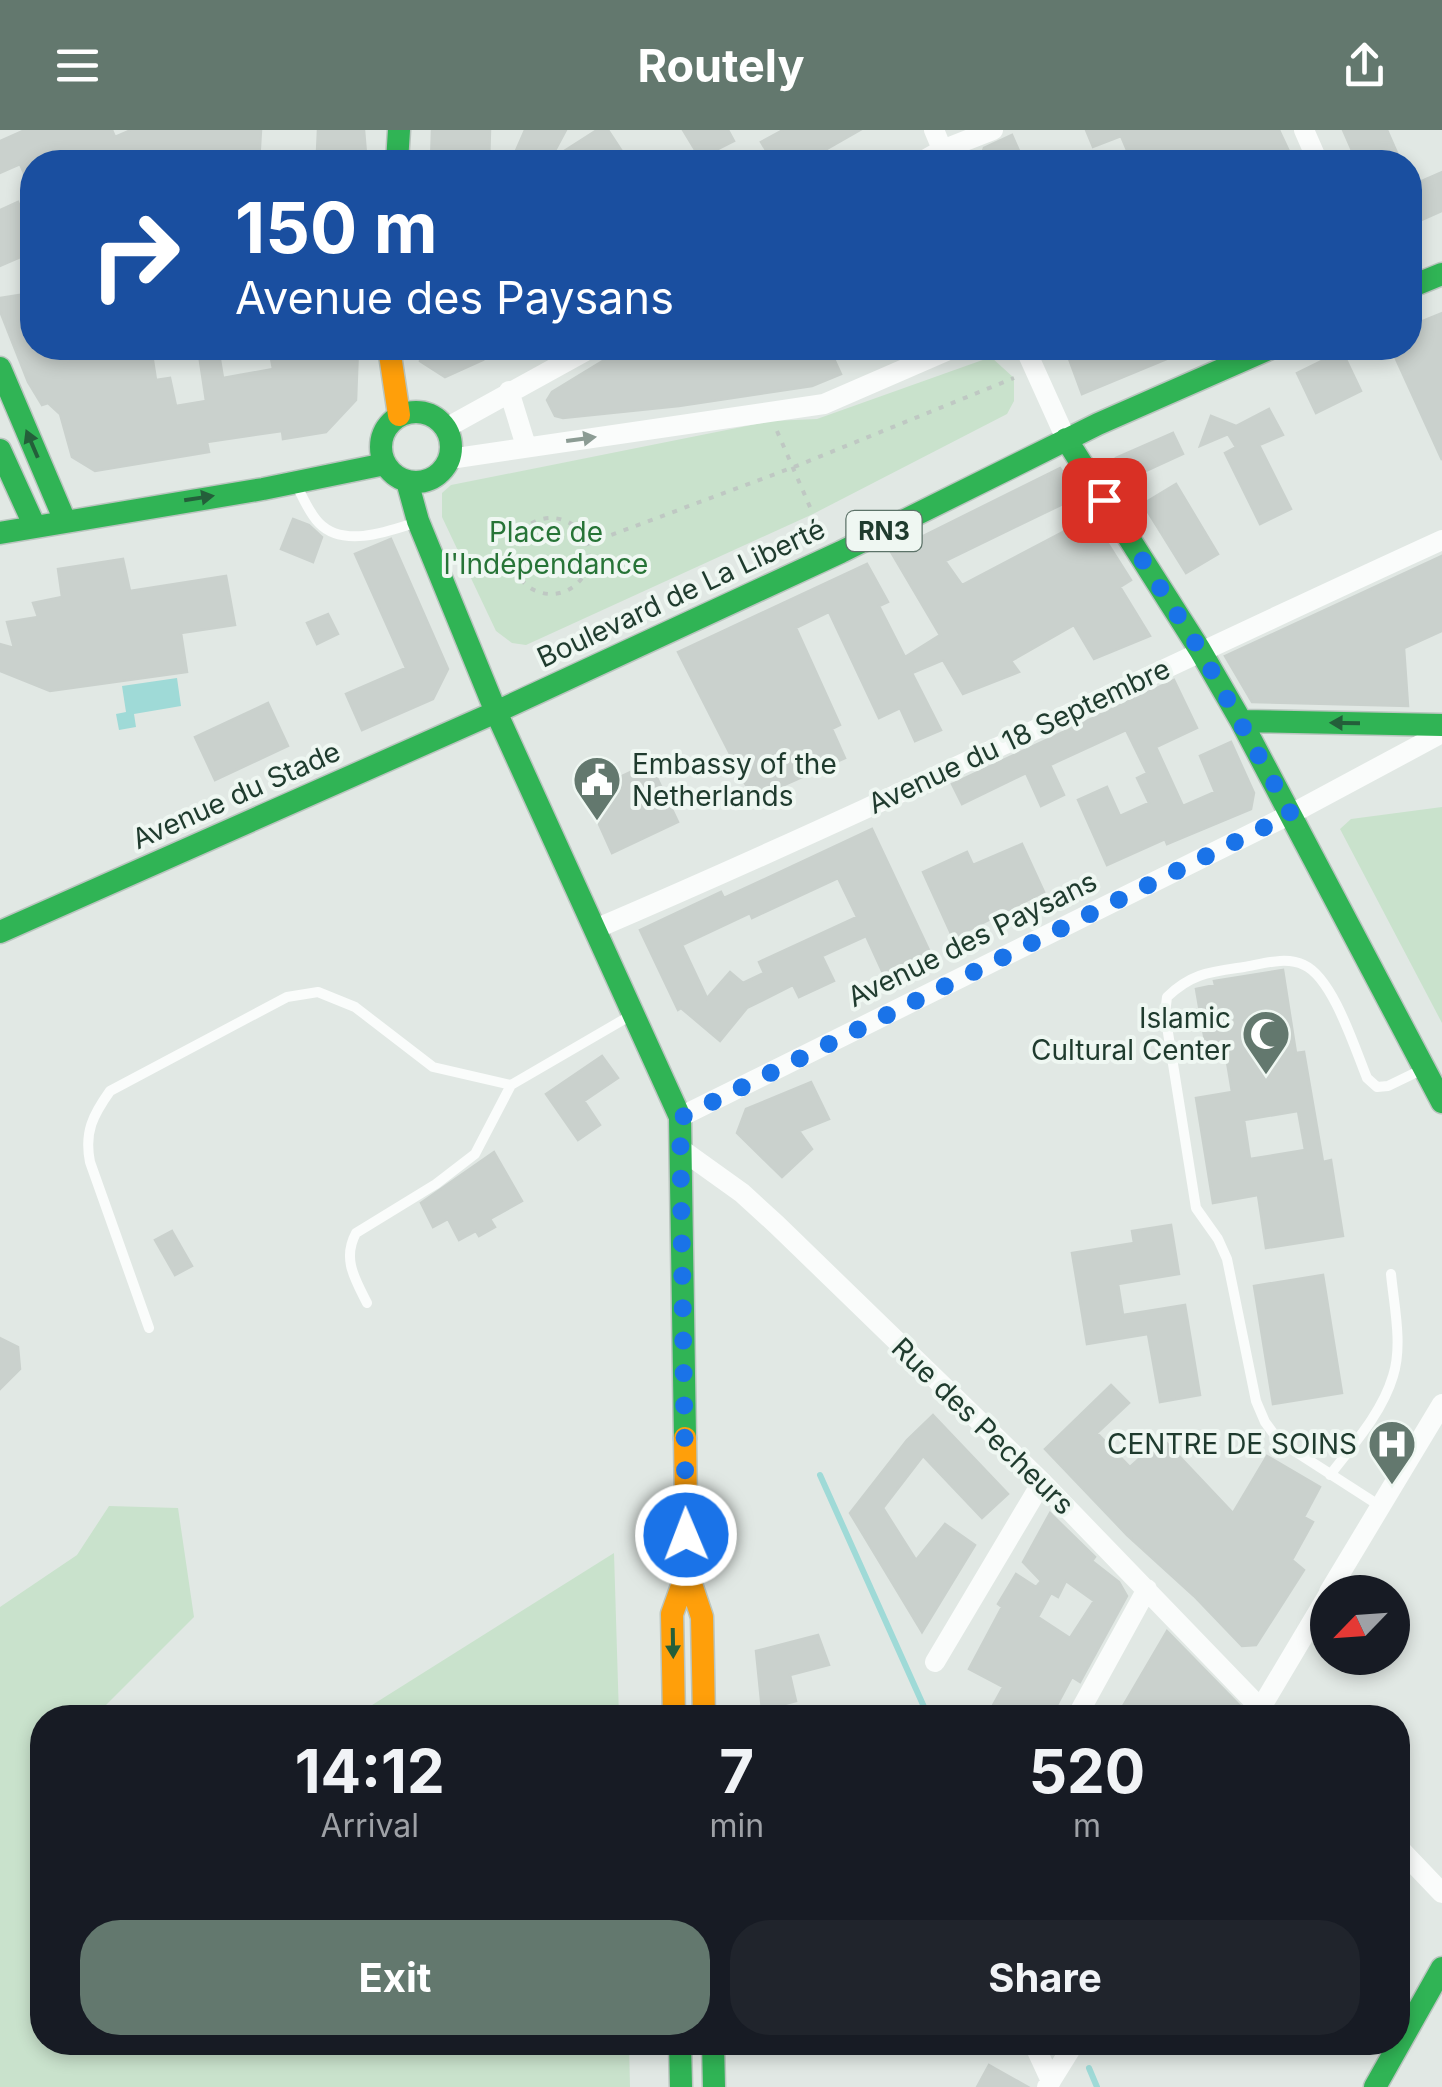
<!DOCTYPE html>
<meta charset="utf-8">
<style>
body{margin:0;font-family:Inter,sans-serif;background:#20242c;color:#f1f3f6;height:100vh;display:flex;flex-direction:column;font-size:38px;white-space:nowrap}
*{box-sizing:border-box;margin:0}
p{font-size:32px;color:#9ea1a6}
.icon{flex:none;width:55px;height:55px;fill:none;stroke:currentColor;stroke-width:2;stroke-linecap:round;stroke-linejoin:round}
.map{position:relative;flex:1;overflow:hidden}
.sheet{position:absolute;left:30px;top:1575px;width:1380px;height:350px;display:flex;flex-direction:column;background:#171b24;border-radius:40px;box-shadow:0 5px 15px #0003}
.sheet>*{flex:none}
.banner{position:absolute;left:20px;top:20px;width:1402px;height:210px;border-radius:40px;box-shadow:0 5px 15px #0003;background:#1a4fa0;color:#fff;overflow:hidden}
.needle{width:65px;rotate:245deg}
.fabs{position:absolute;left:1310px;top:1445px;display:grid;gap:20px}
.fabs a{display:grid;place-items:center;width:100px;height:100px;border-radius:50%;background:#171b24;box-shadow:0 5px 15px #0003;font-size:50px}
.pin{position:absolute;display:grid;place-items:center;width:85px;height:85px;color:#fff;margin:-42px;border-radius:20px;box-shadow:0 5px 15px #0006}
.me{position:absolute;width:110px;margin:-55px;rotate:359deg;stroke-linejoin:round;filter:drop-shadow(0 0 8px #0008)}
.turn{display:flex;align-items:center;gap:35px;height:210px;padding:0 50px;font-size:45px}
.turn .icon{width:130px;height:130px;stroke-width:2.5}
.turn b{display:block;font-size:70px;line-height:85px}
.eta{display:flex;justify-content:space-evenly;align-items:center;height:170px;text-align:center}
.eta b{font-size:60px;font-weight:700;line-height:70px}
.primary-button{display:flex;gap:20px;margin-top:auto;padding:20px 50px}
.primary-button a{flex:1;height:115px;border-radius:40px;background:#63786e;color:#fff;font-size:40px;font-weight:700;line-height:115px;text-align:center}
.primary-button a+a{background:#20242c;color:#f1f3f6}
header{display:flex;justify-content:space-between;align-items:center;height:130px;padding:0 50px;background:#63786e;color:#fff;font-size:45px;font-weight:700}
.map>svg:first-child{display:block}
</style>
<header><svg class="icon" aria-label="menu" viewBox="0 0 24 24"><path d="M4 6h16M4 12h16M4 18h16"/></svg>Routely<svg class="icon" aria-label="share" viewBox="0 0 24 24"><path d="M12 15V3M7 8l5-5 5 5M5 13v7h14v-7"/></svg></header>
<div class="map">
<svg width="1442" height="1957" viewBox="0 0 1442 1957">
<rect width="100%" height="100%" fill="#e1e8e4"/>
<path fill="#c9e2cc" d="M991,227L1014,248V271L1007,284L813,384L526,515L512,513L496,501L442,387V363L451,355L772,291L817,289Z
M1442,677V893L1340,699L1351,689Z
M109,1376L178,1378L194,1487L102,1579L150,1587L42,1588V1912L629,1913L630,1957H0V1477L77,1425Z
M614,1423L619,1587H353Z"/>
<path fill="#9fdad7" d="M177,548L181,576L134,584L136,597L119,600L116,584L126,582L122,556Z"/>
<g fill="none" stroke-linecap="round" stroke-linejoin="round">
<path stroke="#9fdad7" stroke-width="6" d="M820,1345L929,1588
M1089,1938L1097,1957"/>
</g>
<path fill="#cad1cd" stroke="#cad1cd" stroke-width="2.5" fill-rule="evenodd" d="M25,0H112L115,7L131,0H261L259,32H32V62L20,34L0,43V11Z
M318,0H364L366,24L317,22Z
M432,0H490L489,32H431Z
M525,0H566L550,30L597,0H608L629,32H511Z
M683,0H728L734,11L700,28Z
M783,0H860L804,32H773L761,12Z
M1086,0H1279L1294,32H1132L1121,6L1093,17Z
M1343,0H1387L1401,32H1357Z
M1012,5L1024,32H979L984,18Z
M1442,42V81L1410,95V56Z
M18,72L32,105V122L0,136V80Z
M32,163V218H151L156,250L170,248L176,276L206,271L198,218H218L223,248L273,239L269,218H358L356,270L326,302L283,309L282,301L207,312L209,322L95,341L72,327L60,284L48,273L42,275L28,252L0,181V168Z
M1442,183V330L1391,218H1410V196Z
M421,218H477L483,230L445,247L420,231Z
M624,218H829L841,244L812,256L679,276L563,288L555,286L547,270L552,262Z
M1065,218H1193L1082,264Z
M1342,221L1361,261L1316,283L1297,243Z
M1269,279L1283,305L1259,315L1291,379L1260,394L1225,323L1236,317L1228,304L1200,316L1211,286L1236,296Z
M1173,303L1183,324L1126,350L1116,328Z
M1060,338L1131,450L1120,457L1150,506L1094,529L1074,495L1011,531L1019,542L963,564L943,530L912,543L941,600L915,611L900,578L879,588L829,482L796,498L840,595L832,599L845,628L753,669L678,522L867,434L888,472L879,476L905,527L940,505L891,422ZM1067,372L1078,394L962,455L945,431Z
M1176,354L1218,424L1186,443L1143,374Z
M293,389L309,395L322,407L313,432L281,419Z
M391,409L448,539L433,569L362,600L346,564L406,538L355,424Z
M1442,426V501L1404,518L1408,576L1252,572L1225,526Z
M123,429L130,461L226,446L235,495L181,503L187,542L50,561L0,541V514L14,518L7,492L38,487L33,473L62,467L58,439Z
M328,484L338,504L317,514L307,493Z
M1174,550L1197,598L1156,617L1183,676L1215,662L1200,626L1231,612L1254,663L1251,679L1167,714L1165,709L1107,735L1078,670L1107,657L1120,686L1149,673L1137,648L1147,643L1126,600L1050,635L1064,665L1041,676L1026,643L962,674L952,654Z
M268,573L288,616L215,650L195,607Z
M650,633L678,692L612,723L585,663Z
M872,699L935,833L888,854L866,806L822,826L834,851L799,867L793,855L747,878L720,911L681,878L678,880L640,800L721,762L724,768ZM838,748L857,787L759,832L764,843L743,853L730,842L707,868L682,815L750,783L752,788Z
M1022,714L1044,762L953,808L923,742L967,722L973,735Z
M1283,840L1296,923L1304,922L1323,1032L1331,1030L1343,1106L1266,1118L1258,1065L1213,1073L1196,968L1232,962L1224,914L1206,917L1196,859L1215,855L1214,851ZM1298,981L1305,1020L1250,1029L1244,990Z
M602,926L618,948L584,971L600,995L578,1010L546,964Z
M811,952L829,989L799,1001L812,1019L782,1047L737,1003L746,979Z
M494,1022L522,1071L490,1089L495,1097L479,1106L476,1101L459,1110L448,1089L433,1097L421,1073Z
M1171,1095L1179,1144L1118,1154L1123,1185L1185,1175L1200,1265L1160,1272L1148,1204L1087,1214L1072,1123L1134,1113L1132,1101Z
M172,1101L192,1136L175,1145L155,1110Z
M1323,1145L1342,1263L1273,1274L1254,1156Z
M0,1208L18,1217L20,1239L0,1259Z
M1111,1255L1129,1273L1097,1303L1130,1337L1162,1308L1233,1383L1267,1326L1320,1357L1304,1387L1313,1392L1292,1430L1304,1440L1256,1515L1242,1516L1194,1466L1127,1405L1045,1319Z
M933,1285L1008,1364L982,1388L923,1326L883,1378L916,1430L945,1394L975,1415L922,1502L850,1383L907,1310Z
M1050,1383L1095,1427L1092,1431L1119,1452L1127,1466L1080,1552L1072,1547L1050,1588H986L1003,1557L969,1539L1002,1477L998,1474L1016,1444L1036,1457L1041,1451L1023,1432ZM1066,1451L1094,1471L1070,1508L1038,1487L1051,1463L1058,1467Z
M1167,1501L1244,1580L1243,1588H1116Z
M818,1505L829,1535L790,1545L796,1571L762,1580L756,1521Z
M989,1935L1028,1957H977Z"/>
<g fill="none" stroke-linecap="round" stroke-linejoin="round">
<g stroke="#bac5bf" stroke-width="25">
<path id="fast" d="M397,32L399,0
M1410,157L1442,144
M0,238L65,391
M381 317a35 35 0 1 1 70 0a35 35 0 1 1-70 0Z
M1066,309L1200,520L1241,591L1442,972
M0,320L35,397
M407,351L418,391L496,582L841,422L1098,294L1271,218
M0,403L263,359L385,334
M496,582L680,987L685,1308
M1241,591L1442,595
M0,802L496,582
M680,1912L681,1957
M713,1912L714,1957
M1375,1957L1442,1838"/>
</g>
<g stroke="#bac5bf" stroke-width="25">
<path id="slow" d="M389,218L399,285
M685,1308L687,1442L702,1487L704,1588
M674,1588L672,1484L687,1442"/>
</g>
<path stroke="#bfc8c3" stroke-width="4" stroke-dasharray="5 8" stroke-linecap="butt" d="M777,301L813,384
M513 426a38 38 0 1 1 76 0a38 38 0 1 1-76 0Z
M587,414L794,337L1014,248"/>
<path stroke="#fafcfb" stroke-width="10" d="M298,358C304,370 310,384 319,393C342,417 384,403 411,394
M367,1173C355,1149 342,1129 356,1103L436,1054L475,1024L511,955L628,887
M149,1198L90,1032C84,1002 93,985 110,961L287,867L318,862L355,877L433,937L511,955
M1330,1345C1353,1315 1382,1283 1393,1246C1403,1215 1394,1176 1391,1144
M1380,1376L1279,1311L1265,1292L1256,1271L1227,1129L1218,1109L1196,1078L1165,884L1167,867C1192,843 1210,842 1244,837C1262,834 1286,826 1304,835C1333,848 1355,919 1367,948L1377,957L1388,956L1419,941"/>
<path stroke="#fafcfb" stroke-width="20" d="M934,0L947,31
M1304,0L1318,32
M921,32L942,20L993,0
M1025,218L1066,309
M509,261L526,316
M446,298L591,218
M450,329L824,274L953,218
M595,799C881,677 1159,539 1442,410
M680,987L1291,684L1442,603
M682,1020L742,1063L777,1095L1042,1352L1270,1588
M1329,1462L1442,1274
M935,1532L1042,1352
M1256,1586L1328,1465
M1076,1588L1147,1459
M1398,1717L1442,1763
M1033,1912L1051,1951
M1047,1957L1075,1912"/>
<use href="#fast" stroke="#30b455" stroke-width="22"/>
<use href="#slow" stroke="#ff9f0a" stroke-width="22"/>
</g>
<defs><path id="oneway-solid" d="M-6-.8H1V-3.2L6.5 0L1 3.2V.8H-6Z" transform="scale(2.5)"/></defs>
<use fill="#8c9c94" href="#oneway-solid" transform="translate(581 309) rotate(-8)"/>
<g fill="#245f3a">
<use href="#oneway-solid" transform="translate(32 314) rotate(-113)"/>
<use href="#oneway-solid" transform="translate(199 368) rotate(-9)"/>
<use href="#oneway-solid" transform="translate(1345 593) rotate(-179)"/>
<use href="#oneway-solid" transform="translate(673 1513) rotate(89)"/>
</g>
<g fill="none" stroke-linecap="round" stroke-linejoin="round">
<path stroke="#1a73e8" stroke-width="18" stroke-dasharray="0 32.4" d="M686,1405L680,988L1291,684L1200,520L1104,370"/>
</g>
<defs>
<g id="civic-pin" transform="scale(2.5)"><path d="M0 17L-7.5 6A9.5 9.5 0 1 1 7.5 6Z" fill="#63786e" stroke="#eff7f2"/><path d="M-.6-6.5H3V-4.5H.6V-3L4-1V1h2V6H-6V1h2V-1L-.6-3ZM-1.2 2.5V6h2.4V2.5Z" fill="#fff"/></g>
<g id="mosque-pin" transform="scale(2.5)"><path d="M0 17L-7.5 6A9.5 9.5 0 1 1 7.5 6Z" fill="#63786e" stroke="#eff7f2"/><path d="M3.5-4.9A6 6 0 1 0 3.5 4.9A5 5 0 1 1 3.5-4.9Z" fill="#fff"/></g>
<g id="hospital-pin" transform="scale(2.5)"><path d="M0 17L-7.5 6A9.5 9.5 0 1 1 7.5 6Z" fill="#63786e" stroke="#eff7f2"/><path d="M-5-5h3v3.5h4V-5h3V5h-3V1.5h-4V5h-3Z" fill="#fff"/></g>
</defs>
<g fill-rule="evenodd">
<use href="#civic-pin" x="597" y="650"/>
<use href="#mosque-pin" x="1266" y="904"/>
<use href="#hospital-pin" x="1392" y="1314"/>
</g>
<g text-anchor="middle" stroke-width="8" stroke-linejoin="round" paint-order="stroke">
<rect fill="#eff7f2" stroke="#5d7369" stroke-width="2.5" x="846.5" y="381" width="75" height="40" rx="8"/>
<g font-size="25" font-weight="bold" fill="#1f3b2e">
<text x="884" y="410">RN3</text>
</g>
<g font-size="28" fill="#277437" stroke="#eff7f2">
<text x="546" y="412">Place de<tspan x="546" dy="32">l'Indépendance</tspan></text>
</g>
<g font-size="28" fill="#1f3b2e" stroke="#eff7f2">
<text transform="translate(681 463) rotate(-25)" y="10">Boulevard de La Liberté</text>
<text transform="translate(1019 606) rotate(-25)" y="10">Avenue du 18 Septembre</text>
<text transform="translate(236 665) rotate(-24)" y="10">Avenue du Stade</text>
<text transform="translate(972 809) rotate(-26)" y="10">Avenue des Paysans</text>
<text transform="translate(983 1296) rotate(44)" y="10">Rue des Pecheurs</text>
</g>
<g font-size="28" fill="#1f3b2e" stroke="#eff7f2" text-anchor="end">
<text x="632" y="644" text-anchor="start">Embassy of the<tspan x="632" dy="32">Netherlands</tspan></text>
<text x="1231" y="898">Islamic<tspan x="1231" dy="32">Cultural Center</tspan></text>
<text x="1357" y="1324">CENTRE DE SOINS</text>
</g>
</g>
</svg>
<div class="fabs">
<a><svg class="needle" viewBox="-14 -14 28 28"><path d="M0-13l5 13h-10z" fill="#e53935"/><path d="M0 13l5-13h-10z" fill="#9ea1a6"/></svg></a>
</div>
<div class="pin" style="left:1104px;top:370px;background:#d93025"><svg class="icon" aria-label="arrive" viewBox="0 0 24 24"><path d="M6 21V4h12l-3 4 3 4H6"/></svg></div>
<svg class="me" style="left:686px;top:1405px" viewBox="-20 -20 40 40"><circle r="17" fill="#1a73e8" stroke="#fff" stroke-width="3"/><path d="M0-11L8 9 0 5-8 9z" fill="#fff"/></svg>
<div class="banner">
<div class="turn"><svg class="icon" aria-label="right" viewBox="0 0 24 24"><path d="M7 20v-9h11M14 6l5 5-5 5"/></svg><div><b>150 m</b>Avenue des Paysans</div></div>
</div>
<section class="sheet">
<div class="eta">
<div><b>14:12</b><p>Arrival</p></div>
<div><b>7</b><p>min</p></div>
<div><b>520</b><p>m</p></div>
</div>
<div class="primary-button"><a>Exit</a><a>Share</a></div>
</section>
</div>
